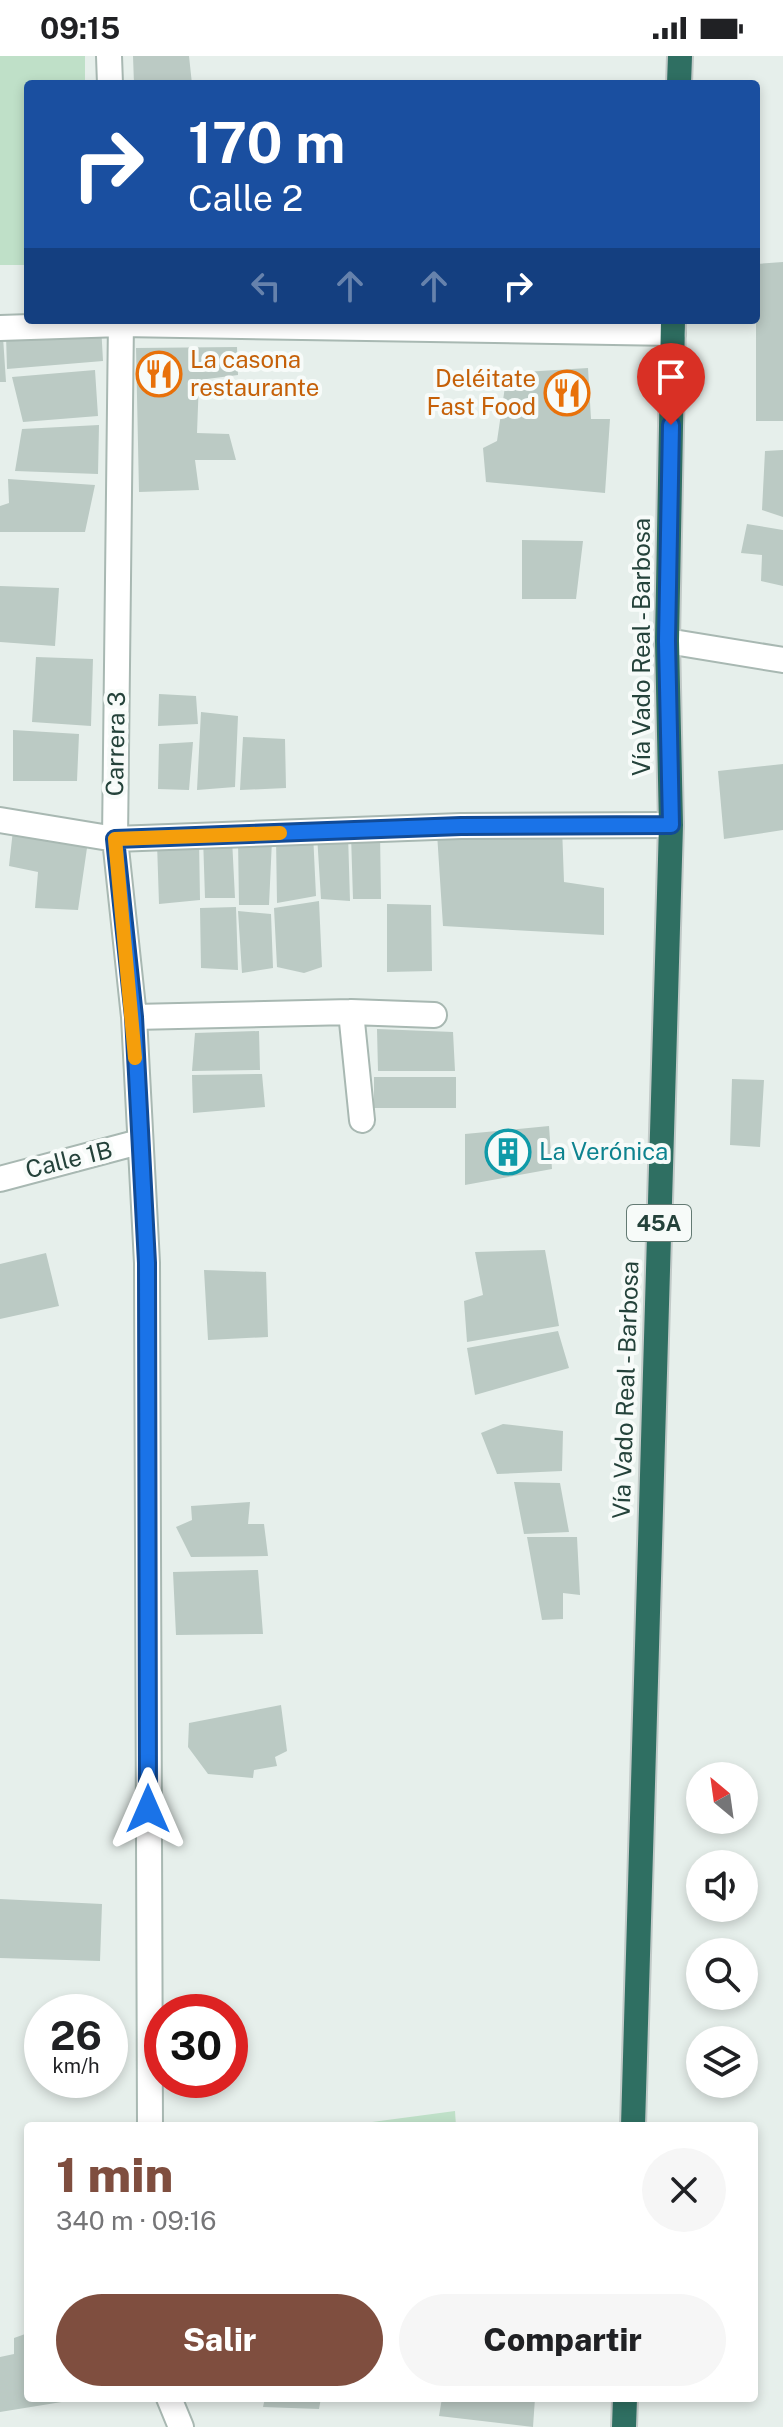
<!DOCTYPE html>
<html lang="es">
<meta charset="utf-8">
<style>
body{margin:0;font-family:"Public Sans",sans-serif;background:#f6f6f6;color:#202124;height:100vh;display:flex;flex-direction:column;font-size:30px;white-space:nowrap}
*{box-sizing:border-box;margin:0}
p{font-size:26px;color:#757577}
.icon{flex:none;width:44px;height:44px;fill:none;stroke:currentColor;stroke-width:2;stroke-linecap:round;stroke-linejoin:round}
.map{position:relative;flex:1;overflow:hidden}
.panel{position:absolute;left:24px;top:2066px;width:734px;height:280px;display:flex;flex-direction:column;background:#fff;border-radius:8px;box-shadow:0 4px 12px #0003}
.panel>*{flex:none}
.top-card{position:absolute;left:24px;top:24px;width:736px;height:244px;border-radius:8px;box-shadow:0 4px 12px #0003;background:#1a4fa0;color:#fff;overflow:hidden}
.needle{width:52px;rotate:331deg}
.controls{position:absolute;left:686px;top:1706px;display:grid;gap:16px}
.controls a{display:grid;place-items:center;width:72px;height:72px;border-radius:50%;background:#fff;box-shadow:0 4px 12px #0003;font-size:40px}
.speed{position:absolute;left:24px;top:1938px;display:flex;gap:16px;font-size:40px;font-weight:700;text-align:center}
.speed>*{display:grid;place-content:center;width:104px;height:104px;border-radius:50%;background:#fff;box-shadow:0 4px 12px #0003;line-height:1}
.speed small{font-size:20px;font-weight:400}
.speed .limit{border:12px solid #d22;background:#fff;color:#111}
.pin{position:absolute;display:grid;place-items:center;width:68px;height:68px;color:#fff;margin:-82px -34px;border-radius:50% 50% 50% 0;rotate:-45deg;box-shadow:0 0 8px #0007}
.pin .icon{rotate:45deg}
.me{position:absolute;width:88px;margin:-44px;rotate:0deg;stroke-linejoin:round;filter:drop-shadow(0 0 6px #0008)}
.turn{display:flex;align-items:center;gap:28px;height:168px;padding:0 32px;font-size:36px}
.turn .icon{width:104px;height:104px;stroke-width:2.5}
.turn b{display:block;font-size:56px;line-height:68px}
.lanes{display:flex;align-items:center;height:76px;padding:0 32px;background:#0003;justify-content:center;gap:40px;direction:ltr}
.lanes .off{opacity:.35}
.round{display:grid;place-items:center;flex:none;width:84px;height:84px;border-radius:42px;background:#f6f6f6}
.headline{display:flex;align-items:center;justify-content:space-between;height:136px;padding:0 32px}
h1{font-size:48px;font-weight:800;line-height:60px;color:#7f4e3f}
.button{display:flex;gap:16px;margin-top:auto;padding:16px 32px}
.button a{flex:1;height:92px;border-radius:48px;background:#7f4e3f;color:#fff;font-size:32px;font-weight:800;line-height:92px;text-align:center}
.button a+a{background:#f6f6f6;color:#202124}
.status{display:flex;justify-content:space-between;align-items:center;height:56px;padding:0 40px;background:#fff;direction:ltr}
.status svg{height:22px;fill:currentColor}
.map>svg:first-child{display:block}
</style>
<div class="status"><b>09:15</b><svg viewBox="0 0 49 12"><path d="M0 12V9h3v3zM5 12V6h3v6zM10 12V3h3v9zM15 12V0h3v12zM26 1h20v11H26zM47 4h2v5h-2z"/></svg></div>
<div class="map">
<svg width="783" height="2371" viewBox="0 0 783 2371">
<rect width="100%" height="100%" fill="#e6efeb"/>
<path fill="#bfe0c8" d="M0,0H85V28H28V209H0Z
M455,2055L456,2070H342Z"/>
<path fill="#bbcac4" d="M133,0H189L192,28H134Z
M783,206V365H756V208Z
M101,269L103,305L7,313L6,279Z
M0,281H3L6,326H0Z
M237,291L238,319L199,324L197,377L229,378L236,404H195L199,434L139,436L136,292Z
M588,312L591,363H610L605,437L486,426L483,392L497,385L507,317Z
M95,314L98,360L23,366L12,321Z
M99,369L98,418L15,415L22,373Z
M783,394V461L762,454L765,395Z
M8,423L95,429L85,476H0V450L9,447Z
M747,468L783,474V530L761,525L762,499L741,497Z
M522,484L583,485L576,543H522Z
M0,530L59,532L55,590L0,586Z
M36,601L93,603L91,670L32,666Z
M159,638L196,640L198,668L158,670Z
M201,656L238,660L235,731L197,734Z
M13,674L79,678L77,725H13Z
M243,681L285,683L286,732L240,734Z
M193,686L189,734L158,733L159,688Z
M783,708V774L724,783L718,715Z
M562,771L564,826L604,832V879L443,870L437,777Z
M13,774L88,785L78,854L35,852L38,816L9,810Z
M313,777L316,840L277,847L276,781Z
M380,777L381,843H353L351,779Z
M348,778L350,845L321,843L317,779Z
M203,781L232,783L235,842H205Z
M238,783L272,784L269,849H239Z
M199,784L200,844L159,848L157,787Z
M319,845L322,911L304,917L277,911L274,852Z
M387,848L431,849L432,915L387,916Z
M236,851L238,914L201,912L200,852Z
M238,855L271,858L273,912L242,917Z
M377,973L453,976L455,1015H378Z
M259,975L260,1014L192,1015L195,977Z
M262,1018L265,1051L193,1057L192,1019Z
M374,1021H456V1052H374Z
M732,1023L764,1024L760,1091L730,1089Z
M549,1070L552,1113L465,1129V1078Z
M545,1194L559,1270L467,1286L464,1245L483,1239L475,1196Z
M46,1197L59,1250L0,1263V1208Z
M204,1214L266,1216L268,1281L208,1284Z
M558,1275L569,1312L475,1339L467,1292Z
M503,1368L563,1375L562,1415L497,1418L481,1377Z
M514,1426L560,1427L569,1476L524,1478Z
M250,1446L248,1468H264L268,1500L191,1501L176,1471L192,1464L191,1450Z
M527,1481H577L580,1539L563,1537V1563L542,1564Z
M258,1514L263,1578L176,1579L173,1516Z
M281,1649L287,1695L275,1701L277,1710L254,1714L253,1722L208,1718L188,1691L189,1667Z
M0,1843L102,1848L100,1905L0,1902Z
M28,2277V2342L74,2344L0,2356V2301L14,2298V2282Z
M265,2342H321L319,2353L263,2351Z
M442,2342H535L533,2371L439,2360Z"/>
<g fill="none" stroke-linecap="round" stroke-linejoin="round">
<g stroke="#a8b8b2" stroke-width="28">
<path id="street" d="M109,0L110,28
M121,264L115,783L134,961L147,1207L150,2070
M0,272L121,268L673,277
M667,585L783,604
M0,764L115,783L461,770L671,769
M351,956L362,1064
M134,961L351,956L434,959
M0,1123L139,1086
M169,2342L181,2371"/>
</g>
<g stroke="#c2cac8" stroke-width="28">
<path id="highway" d="M679,28L680,0
M633,2070L671,769L667,585L673,264
M624,2371L625,2342"/>
</g>
<use href="#street" stroke="#fff" stroke-width="24"/>
<use href="#highway" stroke="#2f6f62" stroke-width="24"/>
</g>
<g fill="none" stroke-linecap="round" stroke-linejoin="round">
<g stroke="#114b97" stroke-width="20">
<path id="route" d="M148,1753L147,1207L134,961L115,783L461,770L671,769L667,585L671,369"/>
</g>
<use href="#route" stroke="#1a73e8" stroke-width="14"/>
<path stroke="#f59e0b" stroke-width="14" d="M135,1002L115,783L280,777"/>
</g>
<defs>
<g id="restaurant-ring" transform="scale(2.3)"><circle r="9.5" fill="#f7fbf9" stroke="#e8710a" stroke-width="1.5"/><path d="M-5-6h1v4h1v-4h1v4h1v-4h1v5L-1.5 .5V6h-2V.5L-5-1ZM5-6V6H3V1.5H1.5Q1.5-4 5-6Z" fill="#e8710a"/></g>
<g id="building-ring" transform="scale(2.3)"><circle r="9.5" fill="#f7fbf9" stroke="#0f9aa8" stroke-width="1.5"/><path d="M-4-6H4V6H1V3H-1V6H-4ZM-2.5-4.3h1.7v1.8h-1.7ZM.8-4.3h1.7v1.8H.8ZM-2.5-1h1.7V.8h-1.7ZM.8-1h1.7V.8H.8Z" fill="#0f9aa8"/></g>
</defs>
<g fill-rule="evenodd">
<use href="#restaurant-ring" x="159" y="318"/>
<use href="#restaurant-ring" x="567" y="337"/>
<use href="#building-ring" x="508" y="1096"/>
</g>
<g text-anchor="middle" stroke-width="8" stroke-linejoin="round" paint-order="stroke">
<rect fill="#f7fbf9" stroke="#637a73" stroke-width="2" x="627" y="1149" width="64" height="36" rx="6"/>
<g font-size="22" font-weight="bold" fill="#24423a">
<text x="659" y="1175">45A</text>
</g>
<g font-size="24" fill="#c56008" stroke="#f7fbf9" text-anchor="start">
<text x="190" y="312">La casona<tspan x="190" dy="28">restaurante</tspan></text>
<text x="536" y="331" text-anchor="end">Deléitate<tspan x="536" dy="28">Fast Food</tspan></text>
</g>
<g font-size="24" fill="#24423a" stroke="#f7fbf9">
<text transform="translate(642 591) rotate(-90)" y="8">Vía Vado Real - Barbosa</text>
<text transform="translate(116 688) rotate(-89)" y="8">Carrera 3</text>
<text transform="translate(69 1104) rotate(-14)" y="8">Calle 1B</text>
<text transform="translate(626 1334) rotate(-88)" y="8">Vía Vado Real - Barbosa</text>
</g>
<g font-size="24" fill="#0d838f" stroke="#f7fbf9" text-anchor="start">
<text x="539" y="1104">La Verónica</text>
</g>
</g>
</svg>
<div class="controls">
<a><svg class="needle" viewBox="-14 -14 28 28"><path d="M0-13l5 13h-10z" fill="#e53935"/><path d="M0 13l5-13h-10z" fill="#757577"/></svg></a>
<a><svg class="icon" aria-label="sound" viewBox="0 0 24 24"><path d="M4 9h4l5-4v14l-5-4H4zM17 9q2 3 0 6"/></svg></a>
<a><svg class="icon" aria-label="search" viewBox="0 0 24 24"><circle cx="10" cy="10" r="6"/><path d="M15 15l6 6"/></svg></a>
<a><svg class="icon" aria-label="layers" viewBox="0 0 24 24"><path d="M12 4l9 5-9 5-9-5zM3 14l9 5 9-5"/></svg></a>
</div>
<div class="speed"><div>26<small>km/h</small></div><div class="limit">30</div></div>
<div class="pin" style="left:671px;top:369px;background:#d93025"><svg class="icon" aria-label="arrive" viewBox="0 0 24 24"><path d="M6 21V4h12l-3 4 3 4H6"/></svg></div>
<svg class="me" style="left:148px;top:1753px" viewBox="-20 -20 40 40"><path d="M0-17L14 15 0 8-14 15z" fill="#1a73e8" stroke="#fff" stroke-width="4"/></svg>
<div class="top-card">
<div class="turn"><svg class="icon" aria-label="right" viewBox="0 0 24 24"><path d="M7 20v-9h11M14 6l5 5-5 5"/></svg><div><b>170 m</b>Calle 2</div></div>
<div class="lanes"><svg class="icon off" aria-label="left" viewBox="0 0 24 24"><path d="M17 20v-9H6M10 6l-5 5 5 5"/></svg><svg class="icon off" aria-label="ahead" viewBox="0 0 24 24"><path d="M12 20V5M6 11l6-6 6 6"/></svg><svg class="icon off" aria-label="ahead" viewBox="0 0 24 24"><path d="M12 20V5M6 11l6-6 6 6"/></svg><svg class="icon" aria-label="right" viewBox="0 0 24 24"><path d="M7 20v-9h11M14 6l5 5-5 5"/></svg></div>
</div>
<section class="panel">
<div class="headline"><div><h1>1 min</h1><p>340 m · 09:16</p></div><a class="round"><svg class="icon" aria-label="close" viewBox="0 0 24 24"><path d="M6 6l12 12M18 6L6 18"/></svg></a></div>
<div class="button"><a>Salir</a><a>Compartir</a></div>
</section>
</div>
